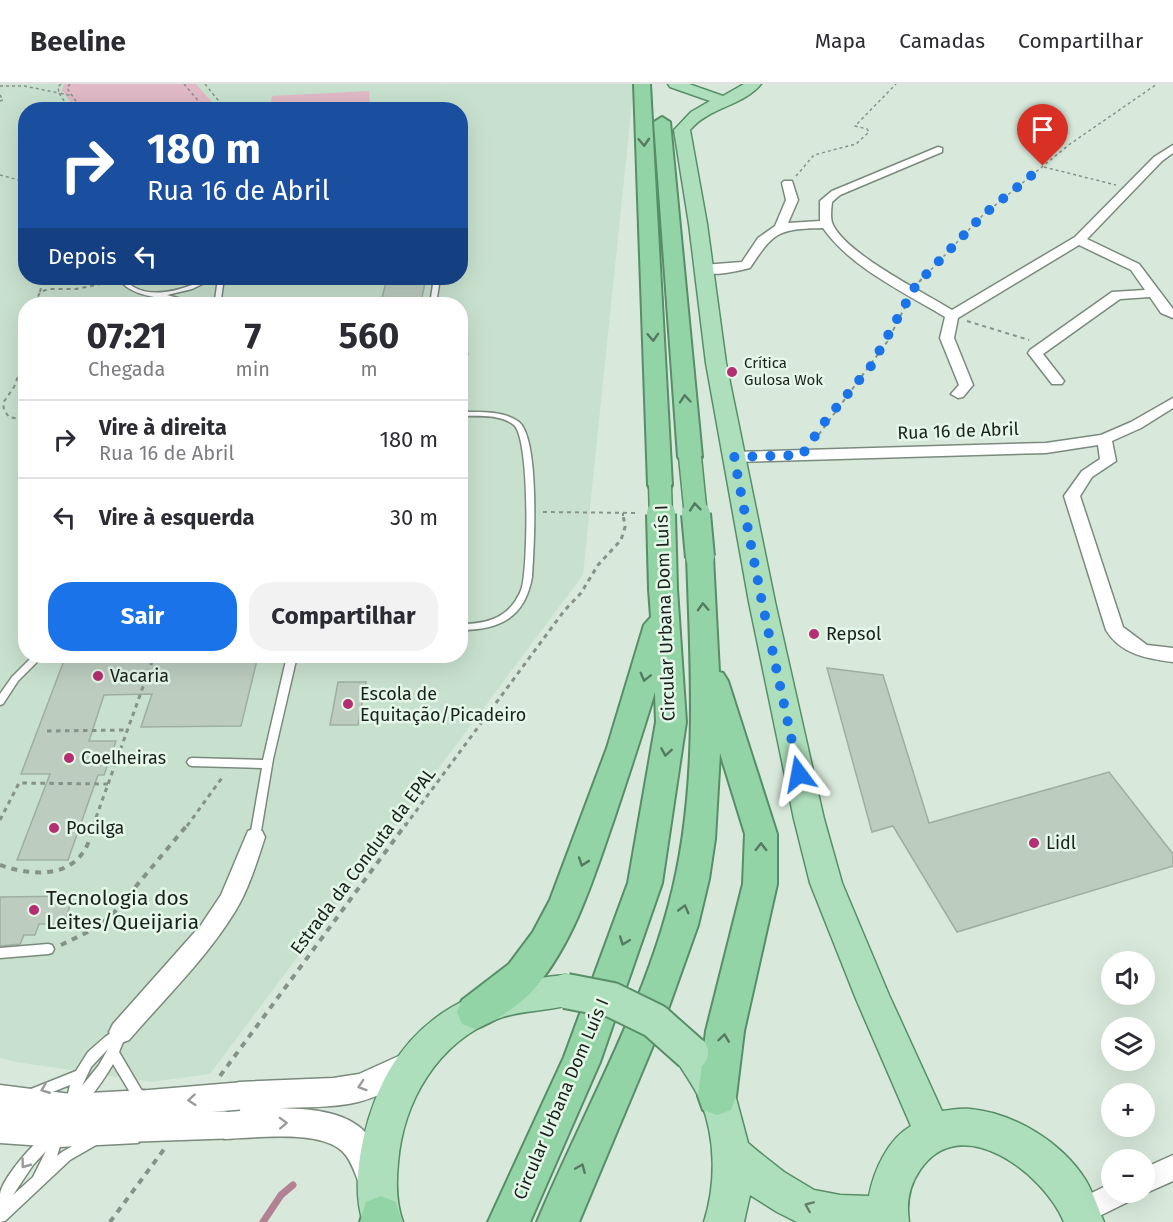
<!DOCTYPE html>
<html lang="pt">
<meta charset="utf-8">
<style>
body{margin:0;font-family:"Fira Sans",sans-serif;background:#f2f2f3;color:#2b2b33;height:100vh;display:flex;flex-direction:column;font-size:22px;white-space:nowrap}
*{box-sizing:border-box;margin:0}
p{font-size:20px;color:#7c7c81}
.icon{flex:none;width:33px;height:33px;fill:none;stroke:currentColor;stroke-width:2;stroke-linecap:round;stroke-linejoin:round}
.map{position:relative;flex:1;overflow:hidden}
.panel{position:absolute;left:18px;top:213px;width:450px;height:366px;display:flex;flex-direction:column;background:#fff;border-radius:24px;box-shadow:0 6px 24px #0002}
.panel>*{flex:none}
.guide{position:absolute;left:18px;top:18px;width:450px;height:183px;border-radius:24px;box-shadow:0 6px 24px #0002;background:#1a4fa0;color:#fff;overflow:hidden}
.buttons{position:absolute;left:1101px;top:867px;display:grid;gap:12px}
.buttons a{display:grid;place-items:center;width:54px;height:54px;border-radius:50%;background:#fff;box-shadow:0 6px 24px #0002;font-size:30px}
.pin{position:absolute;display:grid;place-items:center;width:51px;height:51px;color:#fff;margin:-62px -26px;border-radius:50% 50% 50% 0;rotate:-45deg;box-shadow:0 0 6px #0007}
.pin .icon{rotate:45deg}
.me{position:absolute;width:66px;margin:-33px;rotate:347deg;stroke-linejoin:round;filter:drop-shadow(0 0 4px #0008)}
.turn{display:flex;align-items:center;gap:21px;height:126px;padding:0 30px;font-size:27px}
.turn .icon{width:78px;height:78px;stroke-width:2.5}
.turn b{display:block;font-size:42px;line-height:51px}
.then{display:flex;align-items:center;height:57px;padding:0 30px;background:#0003;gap:12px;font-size:22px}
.eta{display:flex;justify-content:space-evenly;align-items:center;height:102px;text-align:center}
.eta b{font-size:36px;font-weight:700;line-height:42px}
.cta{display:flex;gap:12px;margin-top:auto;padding:12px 30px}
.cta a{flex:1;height:69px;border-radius:24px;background:#1a73e8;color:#fff;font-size:24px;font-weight:700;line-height:69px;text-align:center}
.cta a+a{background:#f2f2f3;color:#2b2b33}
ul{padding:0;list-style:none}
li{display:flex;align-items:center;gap:18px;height:78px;padding:0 30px;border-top:2px solid #e1e1e2}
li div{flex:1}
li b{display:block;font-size:22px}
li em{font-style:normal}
header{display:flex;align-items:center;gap:36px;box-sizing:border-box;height:84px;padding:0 30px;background:#fff;border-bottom:2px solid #e1e1e2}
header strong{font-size:28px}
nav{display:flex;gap:33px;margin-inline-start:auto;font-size:21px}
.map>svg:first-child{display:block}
</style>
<header>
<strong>Beeline</strong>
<nav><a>Mapa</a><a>Camadas</a><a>Compartilhar</a></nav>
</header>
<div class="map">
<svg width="1173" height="1138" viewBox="0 0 1173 1138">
<rect width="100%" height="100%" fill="#d8e9db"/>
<path fill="#c8e1ce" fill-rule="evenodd" d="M0,0H634L583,491L210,990L151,998L16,978L0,974ZM26,26H460V194H26ZM26,220H460V572H26Z"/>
<path fill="#e1b9c7" d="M64,0H196L218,25H75L62,6Z
M369,7L370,25H269L272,12Z"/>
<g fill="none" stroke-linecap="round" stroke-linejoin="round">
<path stroke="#b28193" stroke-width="7" d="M263,1138L281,1111L293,1101"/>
</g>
<path fill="#bccdbf" stroke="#9eafa2" stroke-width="1.5" d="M387,194H426L421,218H381Z
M169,572H258L241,642L141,643L152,610L104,611L89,657H116L104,691H98L68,776H17L50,690H21L65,574Z
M827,584L883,591L929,739L1109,688L1173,770V782L957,848L893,742L872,748Z
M338,598H366L358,641H330Z
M73,812L64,840H39L35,851H24L20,860L0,862V813Z"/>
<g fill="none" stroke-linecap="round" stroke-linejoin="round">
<g stroke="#7a8a7d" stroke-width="3">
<path id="service" d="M118,194H124C138,214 168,210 189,202C198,199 205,193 215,194L192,205L167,211L196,219L197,220H189C166,212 133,216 118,194Z
M218,194H224L221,215L228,220H221L215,216Z
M434,194H440L436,220H430Z
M460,252L463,254L467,270L463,288L460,290Z
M460,328C479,328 503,326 519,338C540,356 534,464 532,493C525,534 499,546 460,546V540C483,540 503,536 516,516C518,512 521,508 522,503C528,481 530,355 514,341C500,330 477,332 460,332Z
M33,572H43L18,597L3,620L0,621V610L12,593Z
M287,572H297L273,675L260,753L259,756L255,757L251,756L250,753L262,684L192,682L189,681L187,678L189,675L192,674L263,676Z
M48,860L52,861L54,865L52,869L48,870L0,874V864Z
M121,942L125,944L127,948L119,968L145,1012L147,1016L145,1020L141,1022L137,1020L113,980C103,997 88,1020 71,1028L67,1026L65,1022L70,1001L30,1017L26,1015L24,1011L26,1007L76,987L88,968L105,953ZM108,965L99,981L82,1002L91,983Z
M57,1047L61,1049L63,1053L57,1072L62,1068L92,1051L96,1053L98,1057L96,1061L70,1076L5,1137L0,1138C0,1129 0,1119 0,1110C2,1095 36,1054 50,1049L52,1050ZM46,1067L33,1093L13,1111L33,1081Z"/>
</g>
<g stroke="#7a8a7d" stroke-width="3">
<path id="minor" d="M1173,61V69L1162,77L1087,155L1139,180L1173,225V234L1161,229L1150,213L1120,215L1043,270L1064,297L1062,300H1052L1028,269L1030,266L1112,208L1145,206L1131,186L1079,161L958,234L954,254L973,301L963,313L958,314L951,310L959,301L940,254L945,233C904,208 851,184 823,144C779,145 774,147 750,184C736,187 708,195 697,185L703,181L742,178L758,154L775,142L786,116L782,99L784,97H792L798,116L788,139L820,137V117L832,107L938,63L942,64V68L840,111L832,118C831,126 830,135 833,141C848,171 923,208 952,226L1075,153L1154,73Z
M1173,314V324L1141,344L1112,357L1116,377L1092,393L1080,412L1123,543L1147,561L1173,564V578C1148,575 1120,570 1106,546L1064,412L1082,387L1100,375L1098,361L1046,369L734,378L726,373L734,368L1046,359L1101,351L1131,338Z
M255,744L262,747L265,753C257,778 249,804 236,826C207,874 165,914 129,956L121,959L113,956L109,948L113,940L201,841L221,811L248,747Z
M1173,1071V1097L1144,1110L1141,1108H1144V1084Z
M1112,1099V1108H1134L1130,1117L1087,1138L1073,1136L1069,1127L1073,1118Z"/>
</g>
<g stroke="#7a8a7d" stroke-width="3">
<path id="tertiary" d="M412,966L422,970L426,980L422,990C402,999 380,1013 358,1018C332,1024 305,1023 279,1024C307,1025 344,1026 365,1048C376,1060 382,1080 388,1095L384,1106L373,1110L362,1106C356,1094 353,1078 343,1068C321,1045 254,1054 224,1055L214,1051L210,1041L214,1031L224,1027L238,1026L229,1022L225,1012L229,1002L239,998L333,994L359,990Z
M0,1001L71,1010L144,1006L154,1010L158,1020L154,1030L147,1033L153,1044L148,1054L138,1059L59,1063L0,1059V1029L5,1030L0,1029Z"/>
</g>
<g stroke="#578e67" stroke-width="3">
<path id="primary" d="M668,0H689L723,12L744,0H761C743,22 709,23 690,46L707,140L726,279L775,518L824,735L842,799L889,911L942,1027C951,1026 961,1024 970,1025C1014,1029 1061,1058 1085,1095C1093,1108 1098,1124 1104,1138H1064C1044,1090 961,1025 920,1086C909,1102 906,1118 909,1138H797L777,1128L750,1111L744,1138H704C716,1100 716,1056 701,1018C694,1001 681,986 673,969L678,957L691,952L704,957L725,989L736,1014L748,1059L755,1065L784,1088L814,1106L840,1111L869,1112C874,1086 888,1055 911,1042L856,915L810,799L794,735L749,518L706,279L689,140L674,46L691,28L710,17L670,3Z
M566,891L578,896L583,907L578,918C552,928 523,925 497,935C438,958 403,1017 398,1079C396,1099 396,1119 403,1138H363C354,1111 358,1079 364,1052C390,944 460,900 566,891Z"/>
</g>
<g stroke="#578e67" stroke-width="4">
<path id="trunk" d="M634,0H650L672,401L669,407L660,409L651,407L648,401Z
M662,33L670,38L702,373L698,378L690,380L682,378L678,373L654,38Z
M700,464L709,467L713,473L719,588L723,589L728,597L777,750V800L744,947L736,1012L731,1026L717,1031L703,1026L698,1012L706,947L743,800L745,750L720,669L715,755L709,795L698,841L667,928L579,1138H537C581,1033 640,930 669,820C699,708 691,588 687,473L691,467Z
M663,496L673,498L677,505L686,638L662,799L600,978L530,1138H488L564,973L628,799L656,638L655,608C642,651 628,693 614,735C594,792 575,857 535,904C520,921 496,937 475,945L462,940L457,928L462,916L509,880L533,848L550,816L607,664L644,541L651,533L649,505L653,498Z
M381,1112L396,1118L402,1138H360L366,1118Z"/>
</g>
<path stroke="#859288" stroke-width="1.5" stroke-dasharray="3 3" stroke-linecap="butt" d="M61,0L58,3L59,9L73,12
M70,0L67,4L82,26
M184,0L206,26
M205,0L226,26
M0,2H24L59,9L70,26
M0,11L3,16L0,17
M1044,83L1116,101
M0,91L26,98
M796,92L814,71L856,60L869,48L867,45L855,42L896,0
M927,190L982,132L1070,60L1157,0"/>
<path stroke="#859288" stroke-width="2" stroke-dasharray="4 4" stroke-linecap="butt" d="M919,198L928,188
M40,208L43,194
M35,220L40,208L49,205H76L111,198
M967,237L1029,256
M26,271L14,303L3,319L4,326L9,333L26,336
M814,357L887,258L906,221
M543,428L639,429
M623,429V432"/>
<path stroke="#859288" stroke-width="3" stroke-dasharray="4.5 4.5" stroke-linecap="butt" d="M47,647L127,646
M0,736L19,699L108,700
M93,742L154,572
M187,742L224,691
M405,742L564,527L581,509L598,481L621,456L625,443L623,430"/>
<path stroke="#859288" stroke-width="4" stroke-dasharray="6 6" stroke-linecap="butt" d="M0,781C26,790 66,796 84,767C89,760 91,749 94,740
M61,861L94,845L112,831L188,740
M220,992L406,740
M110,1138L165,1064"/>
<use href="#service" fill="#fff" fill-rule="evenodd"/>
<use href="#minor" fill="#fff" fill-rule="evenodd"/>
<use href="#tertiary" fill="#fff" fill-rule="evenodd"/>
<use href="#primary" fill="#aedfbc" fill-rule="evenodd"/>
<use href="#trunk" fill="#93d4a6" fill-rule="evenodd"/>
<g stroke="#7a8a7d" stroke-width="30" stroke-linecap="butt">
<path id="tertiary-bridge" d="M144,1020L239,1012
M138,1044L224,1041"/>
</g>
<g stroke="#578e67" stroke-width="38" stroke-linecap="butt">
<path id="primary-bridge" d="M566,907L612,916L655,937L691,969"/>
</g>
<g stroke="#578e67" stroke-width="25" stroke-linecap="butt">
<path id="trunk-bridge-far1" d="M690,373L696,432
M660,401L661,432"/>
</g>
<g stroke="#578e67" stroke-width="32" stroke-linecap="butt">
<path id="trunk-bridge" d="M661,430L663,505
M696,430L700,473"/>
</g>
<use href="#tertiary-bridge" stroke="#fff" stroke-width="27"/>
<use href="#primary-bridge" stroke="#aedfbc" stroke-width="34"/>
<use href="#trunk-bridge-far1" stroke="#93d4a6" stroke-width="22"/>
<use href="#trunk-bridge" stroke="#93d4a6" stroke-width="28"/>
</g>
<defs><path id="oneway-chevron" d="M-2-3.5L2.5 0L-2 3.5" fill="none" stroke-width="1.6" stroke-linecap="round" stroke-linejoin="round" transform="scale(1.5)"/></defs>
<g stroke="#567a61">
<use href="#oneway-chevron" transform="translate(644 58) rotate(87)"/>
<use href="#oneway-chevron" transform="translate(653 253) rotate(87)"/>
<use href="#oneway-chevron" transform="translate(685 315) rotate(-95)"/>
<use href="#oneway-chevron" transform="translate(695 423) rotate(-96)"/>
<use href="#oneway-chevron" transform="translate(703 523) rotate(-93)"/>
<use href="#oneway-chevron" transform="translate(645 593) rotate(104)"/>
<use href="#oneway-chevron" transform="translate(666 668) rotate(99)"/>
<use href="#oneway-chevron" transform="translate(761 763) rotate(-89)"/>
<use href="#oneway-chevron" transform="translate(583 778) rotate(109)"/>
<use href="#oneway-chevron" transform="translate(684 825) rotate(-75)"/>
<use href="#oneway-chevron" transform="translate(624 857) rotate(110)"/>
<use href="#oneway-chevron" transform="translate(724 954) rotate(-82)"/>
<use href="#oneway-chevron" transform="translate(581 1084) rotate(-67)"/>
</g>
<g stroke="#989b99">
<use href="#oneway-chevron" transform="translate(362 1002) rotate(162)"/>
<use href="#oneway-chevron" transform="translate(45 1005) rotate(158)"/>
<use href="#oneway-chevron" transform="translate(192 1016) rotate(175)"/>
<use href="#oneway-chevron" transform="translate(283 1039) rotate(-2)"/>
<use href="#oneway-chevron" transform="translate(25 1080) rotate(127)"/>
</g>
<use stroke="#64806c" href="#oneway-chevron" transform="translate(809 1122) rotate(-157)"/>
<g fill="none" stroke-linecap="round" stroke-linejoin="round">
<path stroke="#1a73e8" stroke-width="10" stroke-dasharray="0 18" d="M799,690L762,518L734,373L802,371L826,336L871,282L916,201L982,132L1043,82"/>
</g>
<g fill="#b52e71" stroke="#e5f7e8" stroke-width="2">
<circle cx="732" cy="288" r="6"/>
<circle cx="814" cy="550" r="6"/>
<circle cx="98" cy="592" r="6"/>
<circle cx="348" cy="620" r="6"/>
<circle cx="69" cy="674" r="6"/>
<circle cx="54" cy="744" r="6"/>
<circle cx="1034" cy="759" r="6"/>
<circle cx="34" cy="826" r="6"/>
</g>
<g text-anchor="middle" stroke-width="5" stroke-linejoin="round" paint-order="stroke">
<g font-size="15" fill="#1a211c" stroke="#e5f7e8" text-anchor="start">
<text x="744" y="284">Crítica<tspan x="744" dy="17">Gulosa Wok</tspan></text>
</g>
<g font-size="18" fill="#1a211c" stroke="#e5f7e8">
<text transform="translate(958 347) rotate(-2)" y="6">Rua 16 de Abril</text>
<text transform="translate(665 529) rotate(-92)" y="6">Circular Urbana Dom Luís I</text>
<text transform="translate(363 777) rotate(-53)" y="6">Estrada da Conduta da EPAL</text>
<text transform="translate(561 1015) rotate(-67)" y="6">Circular Urbana Dom Luís I</text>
</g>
<g font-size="18" fill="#1a211c" stroke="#e5f7e8" text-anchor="start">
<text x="826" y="556">Repsol</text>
<text x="110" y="598">Vacaria</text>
<text x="360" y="616">Escola de<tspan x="360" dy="21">Equitação/Picadeiro</tspan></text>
<text x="81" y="680">Coelheiras</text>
<text x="66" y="750">Pocilga</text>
<text x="1046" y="765">Lidl</text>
</g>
<g font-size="21" fill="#1a211c" stroke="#e5f7e8" text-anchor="start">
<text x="46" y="821">Tecnologia dos<tspan x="46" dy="24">Leites/Queijaria</tspan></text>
</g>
</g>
</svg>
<div class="buttons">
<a><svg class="icon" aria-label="sound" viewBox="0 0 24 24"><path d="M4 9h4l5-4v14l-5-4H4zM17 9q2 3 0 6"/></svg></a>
<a><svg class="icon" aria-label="layers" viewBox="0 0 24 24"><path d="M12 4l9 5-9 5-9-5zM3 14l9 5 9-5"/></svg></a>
<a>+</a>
<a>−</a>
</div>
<div class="pin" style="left:1043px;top:82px;background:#d93025"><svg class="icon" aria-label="arrive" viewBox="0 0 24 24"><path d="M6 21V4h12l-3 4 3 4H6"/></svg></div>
<svg class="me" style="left:799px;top:690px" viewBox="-20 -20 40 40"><path d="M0-17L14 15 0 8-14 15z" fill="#1a73e8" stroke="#fff" stroke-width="4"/></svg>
<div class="guide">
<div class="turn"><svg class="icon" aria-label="right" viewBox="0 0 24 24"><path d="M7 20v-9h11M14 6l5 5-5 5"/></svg><div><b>180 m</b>Rua 16 de Abril</div></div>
<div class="then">Depois<svg class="icon" aria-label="left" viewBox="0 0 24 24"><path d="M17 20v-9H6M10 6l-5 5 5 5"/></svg></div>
</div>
<section class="panel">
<div class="eta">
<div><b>07:21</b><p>Chegada</p></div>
<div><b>7</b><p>min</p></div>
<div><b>560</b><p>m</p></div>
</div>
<ul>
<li><svg class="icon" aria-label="right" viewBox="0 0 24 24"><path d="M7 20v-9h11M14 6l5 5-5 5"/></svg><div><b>Vire à direita</b><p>Rua 16 de Abril</p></div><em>180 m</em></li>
<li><svg class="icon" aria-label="left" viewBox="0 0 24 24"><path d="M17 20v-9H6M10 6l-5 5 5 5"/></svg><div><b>Vire à esquerda</b></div><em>30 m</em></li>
</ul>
<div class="cta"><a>Sair</a><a>Compartilhar</a></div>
</section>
</div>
